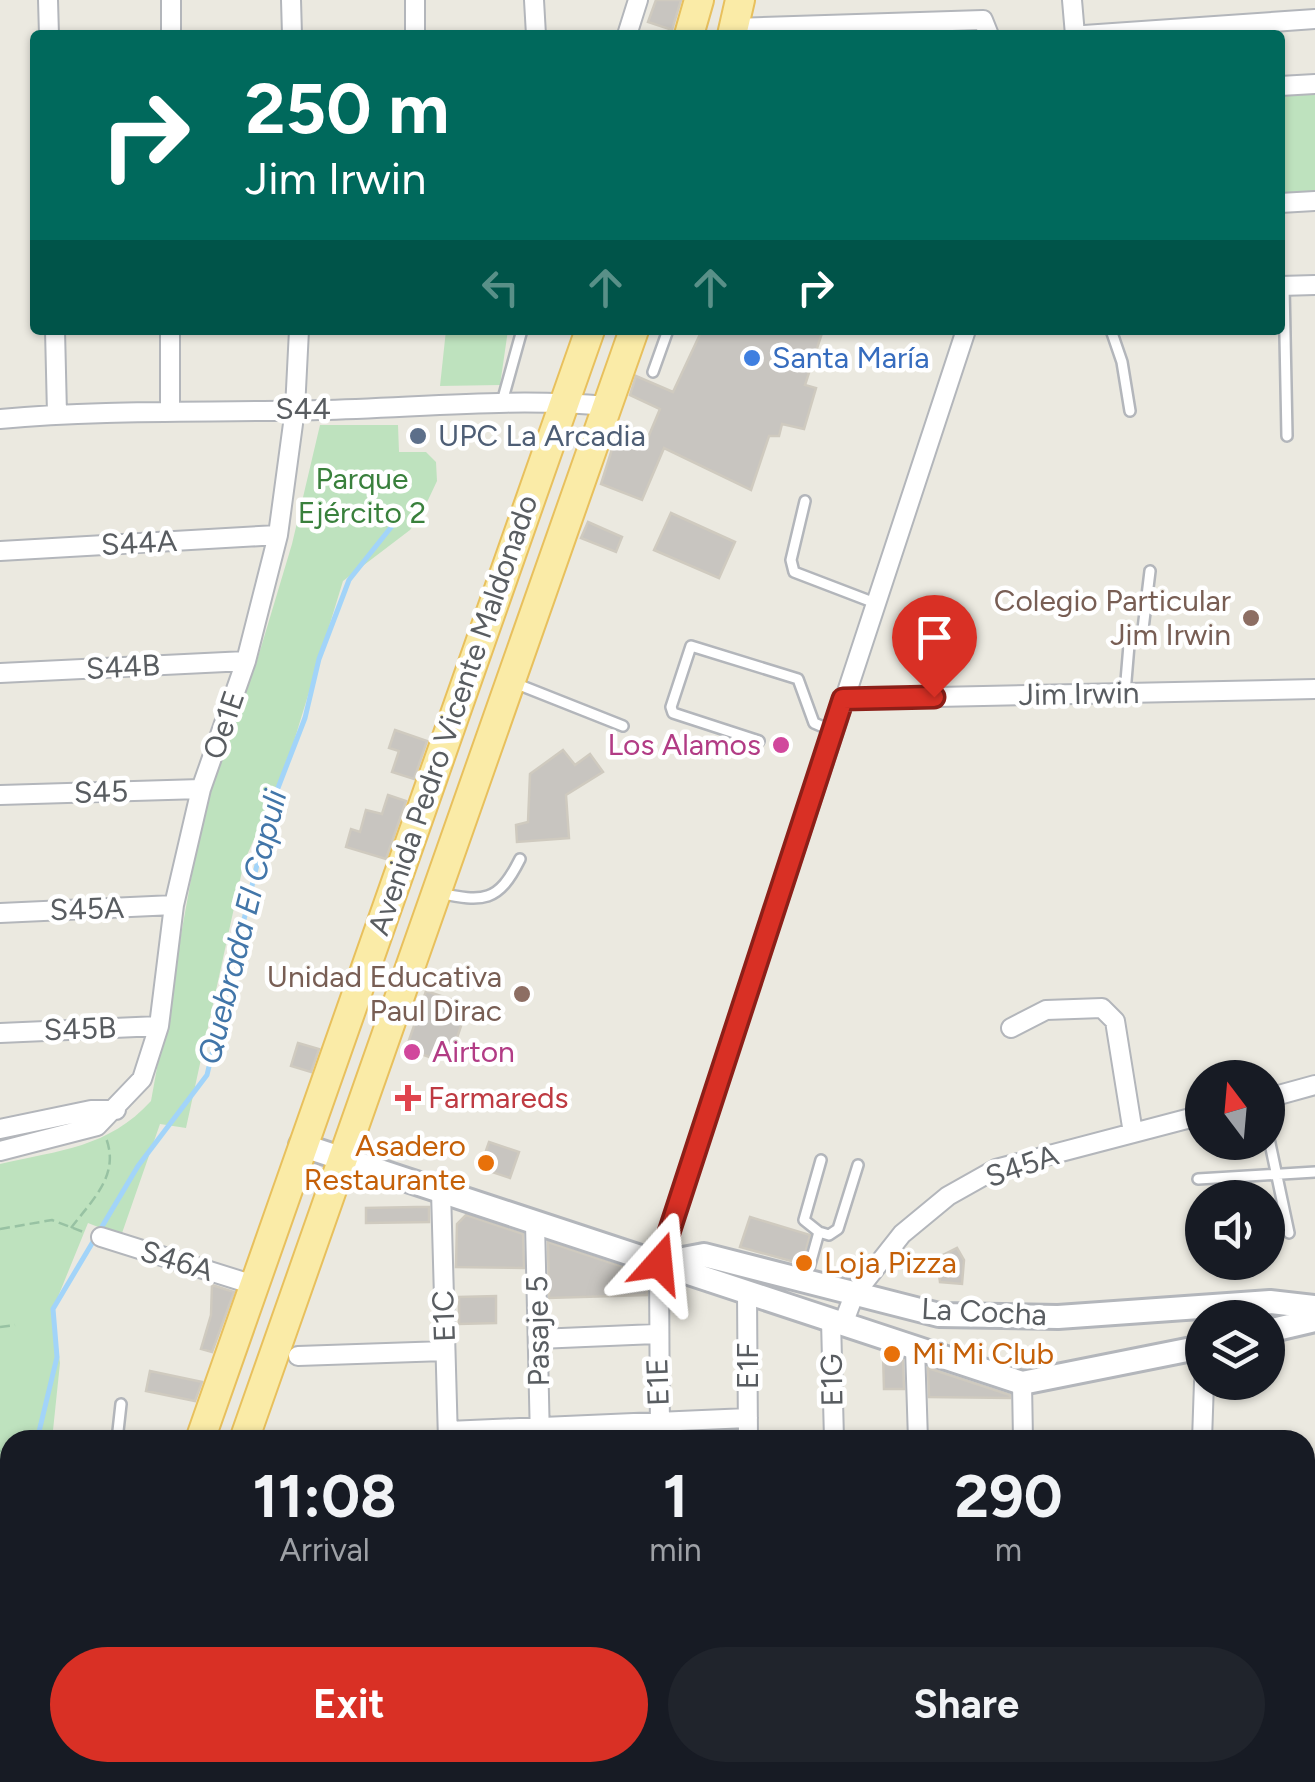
<!DOCTYPE html>
<meta charset="utf-8">
<style>
body{margin:0;font-family:Figtree,sans-serif;background:#20242c;color:#f1f3f6;height:100vh;display:flex;flex-direction:column;font-size:38px;white-space:nowrap}
*{box-sizing:border-box;margin:0}
p{font-size:32px;color:#9ea1a6}
.icon{flex:none;width:55px;height:55px;fill:none;stroke:currentColor;stroke-width:2;stroke-linecap:round;stroke-linejoin:round}
.map{position:relative;flex:1;overflow:hidden}
.sheet{position:absolute;left:0px;top:1430px;width:1315px;height:352px;display:flex;flex-direction:column;background:#171b24;border-radius:30px 30px 0 0;box-shadow:0 2px 8px #0004}
.sheet>*{flex:none}
.banner{position:absolute;left:30px;top:30px;width:1255px;height:305px;border-radius:10px;box-shadow:0 2px 8px #0004;background:#00695c;color:#fff;overflow:hidden}
.needle{width:65px;rotate:344deg}
.controls{position:absolute;left:1185px;top:1060px;display:grid;gap:20px}
.controls a{display:grid;place-items:center;width:100px;height:100px;border-radius:50%;background:#171b24;box-shadow:0 2px 8px #0004;font-size:50px}
.pin{position:absolute;display:grid;place-items:center;width:85px;height:85px;color:#fff;margin:-102px -42px;border-radius:50% 50% 50% 0;rotate:-45deg;box-shadow:0 0 10px #0007}
.pin .icon{rotate:45deg}
.me{position:absolute;width:110px;margin:-55px;rotate:18deg;stroke-linejoin:round;filter:drop-shadow(0 0 8px #0008)}
.turn{display:flex;align-items:center;gap:35px;height:210px;padding:0 50px;font-size:45px}
.turn .icon{width:130px;height:130px;stroke-width:2.5}
.turn b{display:block;font-size:70px;line-height:85px}
.lanes{display:flex;align-items:center;height:95px;padding:0 50px;background:#0003;justify-content:center;gap:50px;direction:ltr}
.lanes .off{opacity:.35}
.eta{display:flex;justify-content:space-evenly;align-items:center;height:170px;text-align:center}
.eta b{font-size:60px;font-weight:700;line-height:70px}
.primary-button{display:flex;gap:20px;margin-top:auto;padding:20px 50px}
.primary-button a{flex:1;height:115px;border-radius:60px;background:#d93025;color:#fff;font-size:40px;font-weight:700;line-height:115px;text-align:center}
.primary-button a+a{background:#20242c;color:#f1f3f6}
.map>svg:first-child{display:block}
</style>
<div class="map">
<svg width="1315" height="1782" viewBox="0 0 1315 1782">
<rect width="100%" height="100%" fill="#ebe9e0"/>
<path fill="#bee2be" d="M1315,89V195L1280,196V91Z
M446,330H508L500,385L440,386Z
M320,425H398L399,452H426L436,462L437,481L421,515L410,530L343,581L287,764L244,862L186,1128L160,1124L121,1236L88,1223L53,1309L60,1363L52,1440H10V1552L0,1620V1164C60,1150 108,1148 151,1101L207,791L256,664L292,544Z
M757,1772H1016V1782H573V1778Z"/>
<g fill="none" stroke-linecap="round" stroke-linejoin="round">
<path stroke="#a2d4f9" stroke-width="5" d="M37,1440L57,1357L53,1309L138,1166L207,1075L271,806L305,718L319,659L349,580L400,516
M0,1614L10,1548"/>
</g>
<path fill="#c8c5c0" stroke="#cfcabf" stroke-width="2.5" d="M656,0H681L672,30L648,22Z
M702,330H823L805,385L816,388L804,429L782,424L779,436H769L751,490L664,448L642,500L601,484L619,427L647,440L660,409L630,395L636,376L673,392Z
M671,513L735,542L719,578L654,550Z
M588,522L622,537L616,552L581,538Z
M395,730L427,741L414,779L392,772L399,751L389,748Z
M563,750L575,765L590,754L603,772L566,795L569,838L517,842L516,825L528,822L530,774Z
M388,795L406,801L386,859L346,847L351,829L360,832L366,810L382,814Z
M426,991L468,1005L454,1047L438,1042L432,1058L406,1049Z
M298,1043L319,1049L311,1072L291,1066Z
M489,1142L519,1152L510,1178L480,1168Z
M417,1207H429V1222L366,1223V1208Z
M466,1215L523,1234L524,1268L456,1267L457,1224Z
M750,1217L810,1235L802,1264L740,1247Z
M548,1242L647,1275V1295L549,1298Z
M957,1248L964,1260L962,1284L940,1282L937,1258Z
M212,1285L234,1292L212,1352L201,1349L211,1315Z
M496,1296V1323L459,1324V1297Z
M883,1353L903,1359L904,1389H884Z
M928,1368L1010,1395V1398L929,1397Z
M150,1371L202,1382L195,1401L146,1391Z"/>
<g fill="none" stroke-linecap="round" stroke-linejoin="round">
<g stroke="#b3b6bb" stroke-width="14">
<path id="service" d="M1284,286L1287,436
M1111,330L1122,362L1130,411
M653,372L668,330
M502,402L522,330
M805,501L791,560L794,572L875,603
M512,682L623,726
M1125,693L1129,645L1143,629L1150,571
M759,741L673,713L671,707L691,646L798,679L814,723L833,731
M438,893C484,902 498,903 520,859
M1268,1134L1289,1233
M1198,1179L1315,1172
M819,1232L829,1235L838,1229L858,1165
M806,1279L819,1232L804,1220L821,1160
M117,1440L121,1404"/>
</g>
<g stroke="#b3b6bb" stroke-width="22">
<path id="minor" d="M48,0L49,35
M291,0L292,35
M415,0V35
M534,0L536,35
M1072,0L1075,35
M734,28L983,20L989,35
M171,35V0
M627,35L638,0
M1084,35L1315,19
M1280,86L1315,84
M1280,203L1315,201
M1280,286L1315,285
M55,330L57,414
M170,411V330
M0,419C106,409 212,413 319,410C415,408 511,397 607,406
M0,551L278,535
M0,673L246,661
M843,699L1315,689
M0,795L201,789
M0,913L174,905
M1011,1028L1046,1010L1102,1008L1115,1021L1133,1133
M0,1033L159,1026
M1268,1098L1315,1085
M0,1129L91,1110H116
M0,1151L97,1126L142,1079L159,1026L174,905L201,789L246,661L278,535L295,409L299,330
M441,1191L448,1440
M535,1223L540,1440
M101,1237L254,1285
M747,1292L748,1440
M831,1320L834,1440
M843,1324L854,1295L902,1234L948,1196L996,1169L1202,1115
M538,1339L656,1334
M915,1348L918,1440
M298,1356L445,1351
M1022,1383L1023,1440
M448,1431L748,1418
M660,1440L659,1263L966,330
M1202,1440L1204,1382
M1305,1645L1315,1642
M274,1772V1782
M373,1772L374,1782
M458,1772V1782
M564,1772L565,1782
M1031,1772V1782"/>
</g>
<g stroke="#b3b6bb" stroke-width="28">
<path id="tertiary" d="M301,1145L1022,1383L1202,1347
M662,1263L704,1255L939,1315L1058,1317L1270,1302L1315,1307
M1268,1331L1315,1320"/>
</g>
<g stroke="#e8c05d" stroke-width="32">
<path id="primary" d="M689,35L699,0
M732,35L740,0
M200,1440L590,330
M244,1440L634,330
M86,1782L89,1772
M130,1782L132,1772"/>
</g>
<path stroke="#98c2a3" stroke-width="2.5" stroke-dasharray="10 5" stroke-linecap="butt" d="M71,1228C93,1199 120,1175 106,1138
M0,1229L52,1220L86,1233
M0,1327L15,1325
M0,1451H1"/>
<use href="#service" stroke="#fff" stroke-width="9"/>
<use href="#minor" stroke="#fff" stroke-width="18"/>
<use href="#tertiary" stroke="#fff" stroke-width="22"/>
<use href="#primary" stroke="#faeba7" stroke-width="28"/>
</g>
<g fill="none" stroke-linecap="round" stroke-linejoin="round">
<g stroke="#8d1f18" stroke-width="25">
<path id="route" d="M659,1263L843,699L934,697"/>
</g>
<use href="#route" stroke="#d93025" stroke-width="18"/>
</g>
<circle fill="#3f7fe0" stroke="#fff" stroke-width="4" cx="752" cy="358" r="10"/>
<circle fill="#5c6f8a" stroke="#fff" stroke-width="4" cx="418" cy="436" r="10"/>
<g fill="#8d6e63" stroke="#fff" stroke-width="4">
<circle cx="1251" cy="618" r="10"/>
<circle cx="522" cy="994" r="10"/>
</g>
<g fill="#d1479c" stroke="#fff" stroke-width="4">
<circle cx="781" cy="745" r="10"/>
<circle cx="412" cy="1052" r="10"/>
</g>
<path fill="#e0444e" stroke="#fff" stroke-width="4" d="M403 1083h10v10h10v10h-10v10h-10v-10h-10v-10h10z"/>
<g fill="#e8710a" stroke="#fff" stroke-width="4">
<circle cx="486" cy="1163" r="10"/>
<circle cx="804" cy="1263" r="10"/>
<circle cx="892" cy="1354" r="10"/>
</g>
<g text-anchor="middle" stroke-width="9" stroke-linejoin="round" paint-order="stroke">
<g font-size="30" fill="#366cbe" stroke="#fff" text-anchor="start">
<text x="772" y="368">Santa María</text>
</g>
<g font-size="30" fill="#595d61" stroke="#fff">
<text x="303" y="419">S44</text>
<text transform="translate(139 543) rotate(-3)" y="10">S44A</text>
<text transform="translate(123 667) rotate(-3)" y="10">S44B</text>
<text transform="translate(1079 694) rotate(-1)" y="10">Jim Irwin</text>
<text transform="translate(453 715) rotate(-71)" y="10">Avenida Pedro Vicente Maldonado</text>
<text transform="translate(224 725) rotate(-71)" y="10">Oe1E</text>
<text transform="translate(101 792) rotate(-2)" y="10">S45</text>
<text transform="translate(87 909) rotate(-2)" y="10">S45A</text>
<text transform="translate(80 1029) rotate(-2)" y="10">S45B</text>
<text transform="translate(1022 1166) rotate(-19)" y="10">S45A</text>
<text transform="translate(177 1261) rotate(17)" y="10">S46A</text>
<text transform="translate(984 1312) rotate(3)" y="10">La Cocha</text>
<text transform="translate(444 1316) rotate(-92)" y="10">E1C</text>
<text transform="translate(538 1331) rotate(-91)" y="10">Pasaje 5</text>
<text transform="translate(748 1366) rotate(-90)" y="10">E1F</text>
<text transform="translate(832 1380) rotate(-91)" y="10">E1G</text>
<text transform="translate(658 1382) rotate(-92)" y="10">E1E</text>
</g>
<g font-size="30" fill="#4e5e75" stroke="#fff" text-anchor="start">
<text x="438" y="446">UPC La Arcadia</text>
</g>
<g font-size="30" fill="#39803c" stroke="#fff">
<text x="362" y="489">Parque<tspan x="362" dy="34">Ejército 2</tspan></text>
</g>
<g font-size="30" fill="#785e54" stroke="#fff" text-anchor="end">
<text x="1231" y="611">Colegio Particular<tspan x="1231" dy="34">Jim Irwin</tspan></text>
<text x="502" y="987">Unidad Educativa<tspan x="502" dy="34">Paul Dirac</tspan></text>
</g>
<g font-size="30" fill="#b23c85" stroke="#fff" text-anchor="end">
<text x="761" y="755">Los Alamos</text>
<text x="432" y="1062" text-anchor="start">Airton</text>
</g>
<g font-size="30" fill="#be3a42" stroke="#fff" text-anchor="start">
<text x="428" y="1108">Farmareds</text>
</g>
<g font-size="30" fill="#c56008" stroke="#fff" text-anchor="start">
<text x="466" y="1156" text-anchor="end">Asadero<tspan x="466" dy="34">Restaurante</tspan></text>
<text x="824" y="1273">Loja Pizza</text>
<text x="912" y="1364">Mi Mi Club</text>
</g>
<g font-size="32" font-style="italic" fill="#4276a9" stroke="#fff">
<text transform="translate(242 927) rotate(-76)" y="11">Quebrada El Capuli</text>
</g>
</g>
</svg>
<div class="controls">
<a><svg class="needle" viewBox="-14 -14 28 28"><path d="M0-13l5 13h-10z" fill="#e53935"/><path d="M0 13l5-13h-10z" fill="#9ea1a6"/></svg></a>
<a><svg class="icon" aria-label="sound" viewBox="0 0 24 24"><path d="M4 9h4l5-4v14l-5-4H4zM17 9q2 3 0 6"/></svg></a>
<a><svg class="icon" aria-label="layers" viewBox="0 0 24 24"><path d="M12 4l9 5-9 5-9-5zM3 14l9 5 9-5"/></svg></a>
</div>
<div class="pin" style="left:934px;top:697px;background:#d93025"><svg class="icon" aria-label="arrive" viewBox="0 0 24 24"><path d="M6 21V4h12l-3 4 3 4H6"/></svg></div>
<svg class="me" style="left:659px;top:1263px" viewBox="-20 -20 40 40"><path d="M0-17L14 15 0 8-14 15z" fill="#d93025" stroke="#fff" stroke-width="4"/></svg>
<div class="banner">
<div class="turn"><svg class="icon" aria-label="right" viewBox="0 0 24 24"><path d="M7 20v-9h11M14 6l5 5-5 5"/></svg><div><b>250 m</b>Jim Irwin</div></div>
<div class="lanes"><svg class="icon off" aria-label="left" viewBox="0 0 24 24"><path d="M17 20v-9H6M10 6l-5 5 5 5"/></svg><svg class="icon off" aria-label="ahead" viewBox="0 0 24 24"><path d="M12 20V5M6 11l6-6 6 6"/></svg><svg class="icon off" aria-label="ahead" viewBox="0 0 24 24"><path d="M12 20V5M6 11l6-6 6 6"/></svg><svg class="icon" aria-label="right" viewBox="0 0 24 24"><path d="M7 20v-9h11M14 6l5 5-5 5"/></svg></div>
</div>
<section class="sheet">
<div class="eta">
<div><b>11:08</b><p>Arrival</p></div>
<div><b>1</b><p>min</p></div>
<div><b>290</b><p>m</p></div>
</div>
<div class="primary-button"><a>Exit</a><a>Share</a></div>
</section>
</div>
